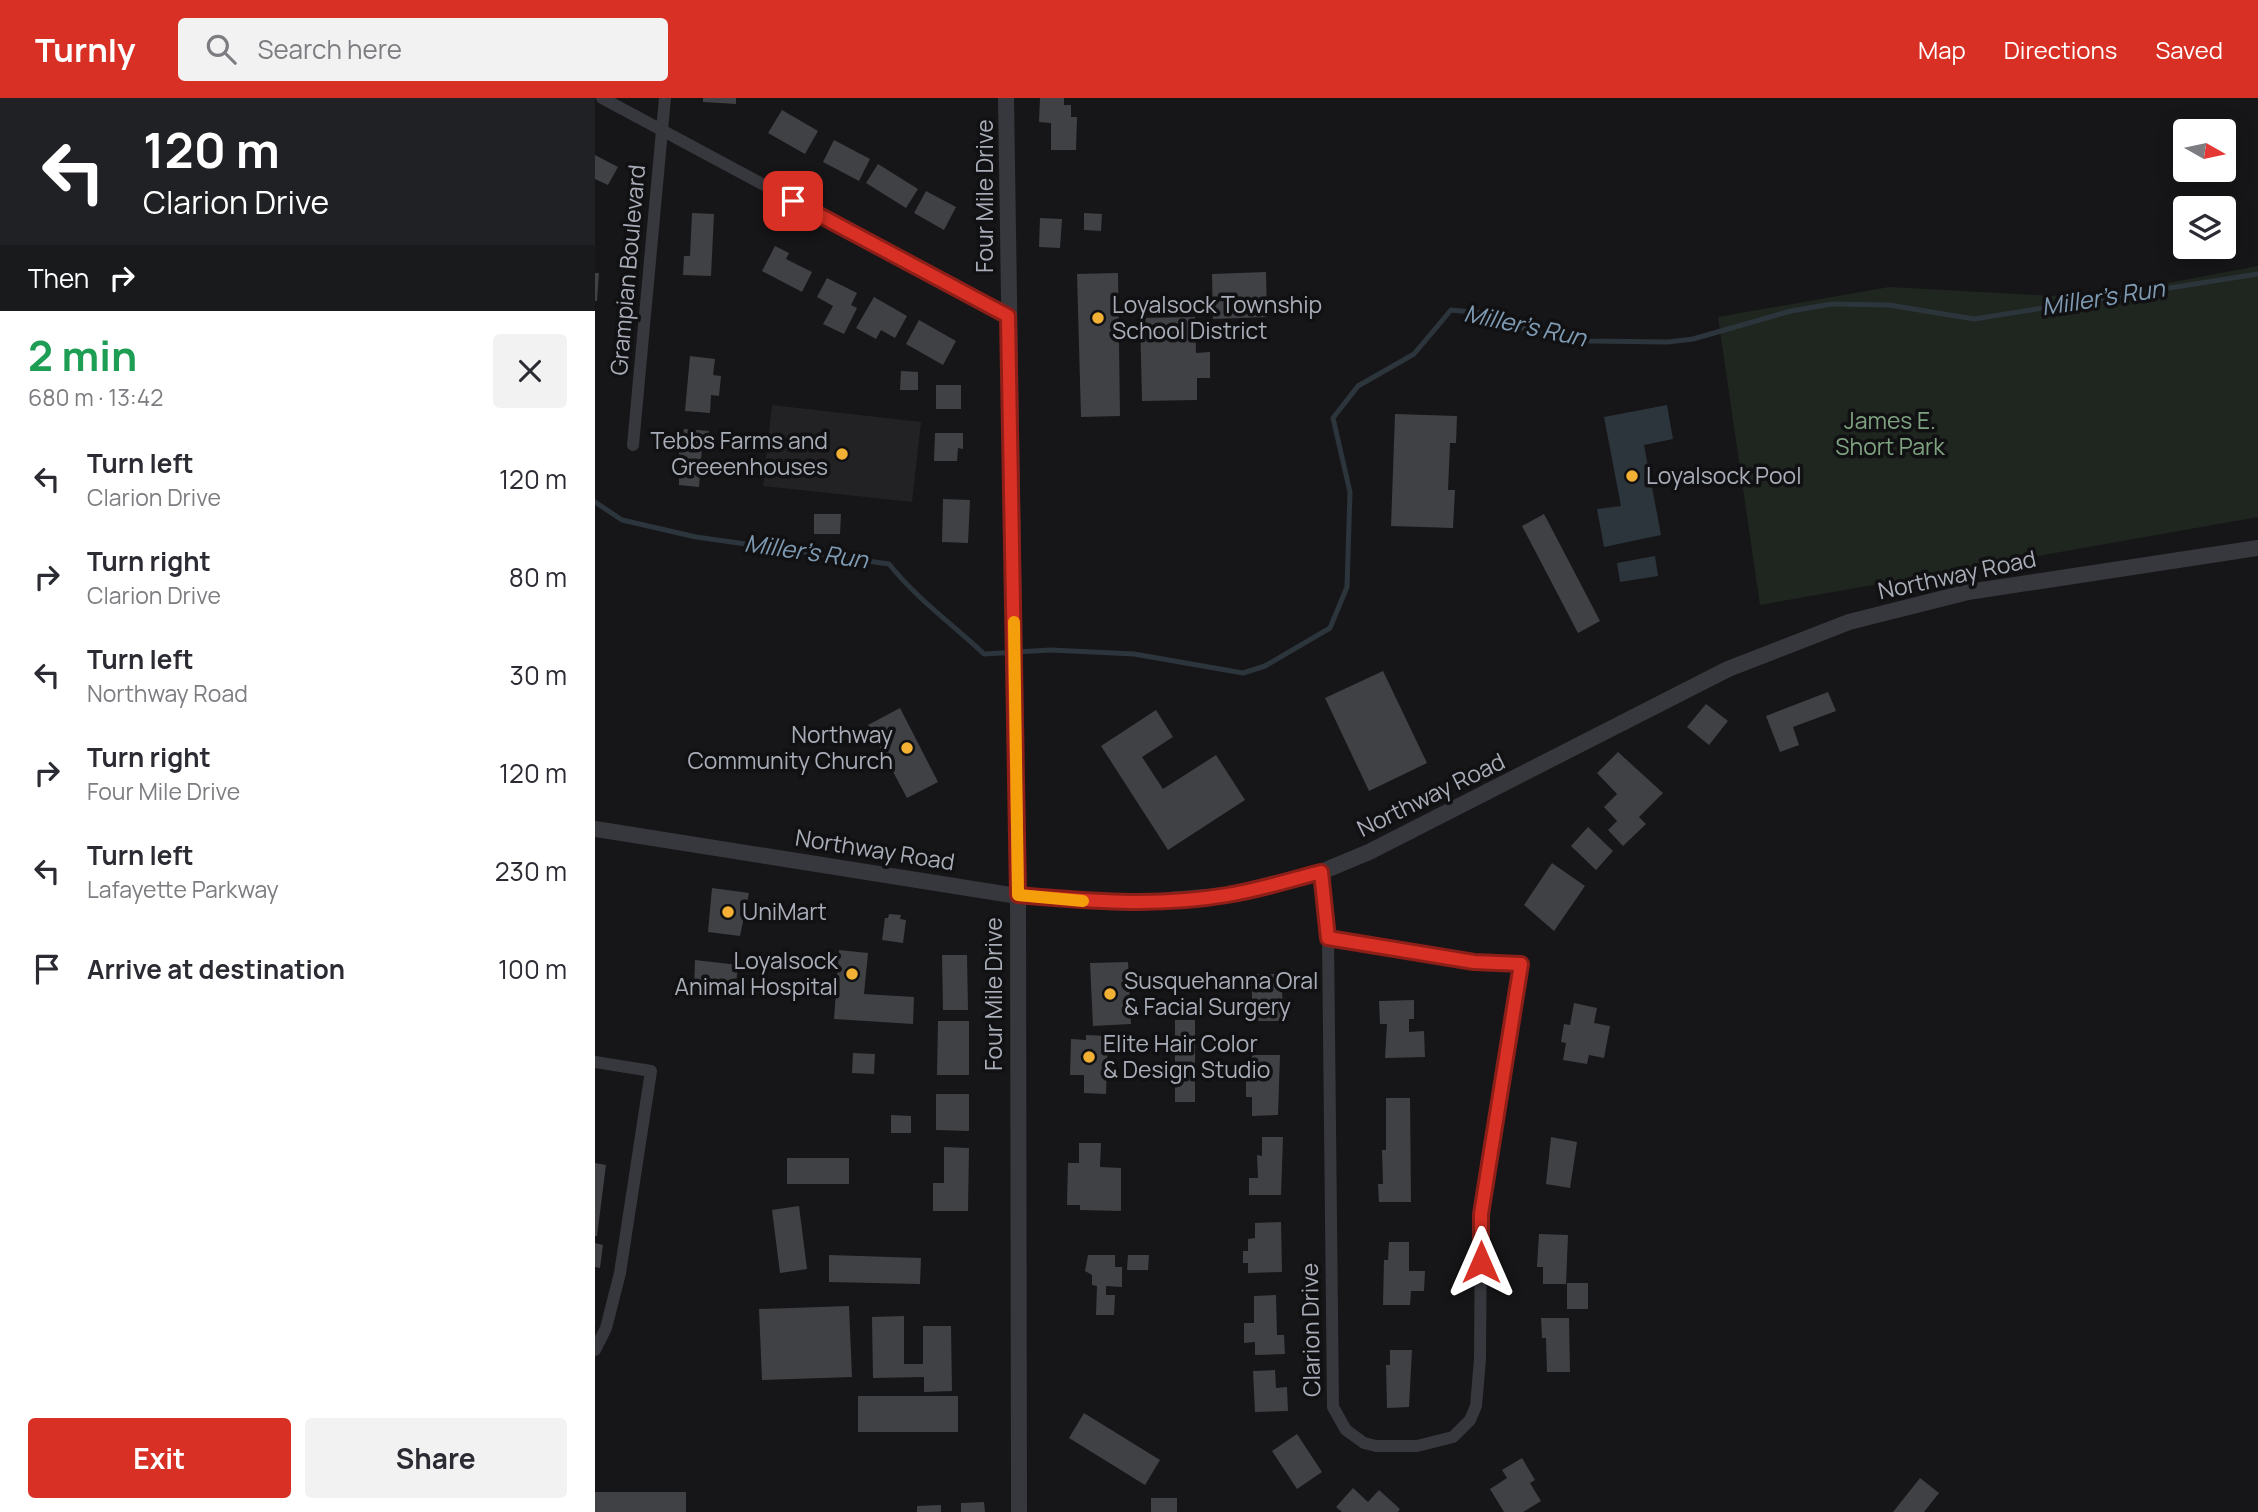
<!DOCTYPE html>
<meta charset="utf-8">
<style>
body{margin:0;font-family:Manrope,sans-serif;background:#f2f2f3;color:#2b2b33;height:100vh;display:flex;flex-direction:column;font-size:26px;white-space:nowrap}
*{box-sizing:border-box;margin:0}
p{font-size:23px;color:#7c7c81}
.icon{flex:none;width:38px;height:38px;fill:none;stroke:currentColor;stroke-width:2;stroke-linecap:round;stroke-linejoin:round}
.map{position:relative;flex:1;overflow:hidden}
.drawer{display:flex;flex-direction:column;background:#fff;width:595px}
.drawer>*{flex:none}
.hud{background:#202124;color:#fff;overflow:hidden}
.needle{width:46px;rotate:99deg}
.controls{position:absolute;left:1578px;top:21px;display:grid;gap:14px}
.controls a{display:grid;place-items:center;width:63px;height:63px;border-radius:7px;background:#fff;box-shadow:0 4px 18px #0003;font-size:35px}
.pin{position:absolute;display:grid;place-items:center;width:60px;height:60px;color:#fff;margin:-30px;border-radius:14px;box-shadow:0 4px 10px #0006}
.me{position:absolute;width:77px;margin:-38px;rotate:0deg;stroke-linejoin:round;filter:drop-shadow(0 0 5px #0008)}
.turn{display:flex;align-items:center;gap:24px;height:147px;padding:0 28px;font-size:32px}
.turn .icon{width:91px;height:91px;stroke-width:2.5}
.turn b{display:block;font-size:49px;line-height:60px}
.then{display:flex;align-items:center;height:66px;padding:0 28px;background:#0003;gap:14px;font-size:26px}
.round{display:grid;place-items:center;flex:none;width:74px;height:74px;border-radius:7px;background:#f2f2f3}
.overview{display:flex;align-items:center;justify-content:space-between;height:119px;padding:0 28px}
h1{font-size:42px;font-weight:700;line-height:52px;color:#1e9e55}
.action{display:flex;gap:14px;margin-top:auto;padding:14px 28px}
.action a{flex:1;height:80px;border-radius:7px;background:#d93025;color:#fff;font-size:28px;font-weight:700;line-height:80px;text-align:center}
.action a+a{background:#f2f2f3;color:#2b2b33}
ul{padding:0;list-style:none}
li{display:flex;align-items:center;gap:21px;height:98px;padding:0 28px}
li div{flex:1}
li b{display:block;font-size:26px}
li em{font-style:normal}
header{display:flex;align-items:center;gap:42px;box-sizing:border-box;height:98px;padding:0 35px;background:#d93025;color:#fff}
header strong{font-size:33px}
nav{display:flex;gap:38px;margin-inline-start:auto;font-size:24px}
.search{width:490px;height:63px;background:#f2f2f3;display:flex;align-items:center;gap:18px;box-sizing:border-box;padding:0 24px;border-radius:7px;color:#7c7c81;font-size:26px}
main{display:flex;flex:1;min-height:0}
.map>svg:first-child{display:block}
</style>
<header>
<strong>Turnly</strong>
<div class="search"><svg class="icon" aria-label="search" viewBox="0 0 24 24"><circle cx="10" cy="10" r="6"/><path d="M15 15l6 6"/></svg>Search here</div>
<nav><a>Map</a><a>Directions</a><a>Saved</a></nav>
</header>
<main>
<section class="drawer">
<div class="hud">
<div class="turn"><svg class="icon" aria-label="left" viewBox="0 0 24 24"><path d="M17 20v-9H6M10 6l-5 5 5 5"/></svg><div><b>120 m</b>Clarion Drive</div></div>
<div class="then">Then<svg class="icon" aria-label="right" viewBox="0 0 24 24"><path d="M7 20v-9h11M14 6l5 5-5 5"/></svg></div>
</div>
<div class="overview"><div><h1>2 min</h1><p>680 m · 13:42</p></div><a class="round"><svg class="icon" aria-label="close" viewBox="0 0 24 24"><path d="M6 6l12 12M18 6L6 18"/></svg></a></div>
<ul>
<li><svg class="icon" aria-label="left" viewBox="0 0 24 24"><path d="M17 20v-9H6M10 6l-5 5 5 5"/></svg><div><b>Turn left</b><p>Clarion Drive</p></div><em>120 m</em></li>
<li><svg class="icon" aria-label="right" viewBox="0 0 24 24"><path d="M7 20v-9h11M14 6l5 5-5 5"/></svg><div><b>Turn right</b><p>Clarion Drive</p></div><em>80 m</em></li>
<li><svg class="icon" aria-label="left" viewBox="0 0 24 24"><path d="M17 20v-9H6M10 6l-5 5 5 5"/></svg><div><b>Turn left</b><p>Northway Road</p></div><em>30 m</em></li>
<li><svg class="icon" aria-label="right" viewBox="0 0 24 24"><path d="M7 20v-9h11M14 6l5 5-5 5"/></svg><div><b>Turn right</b><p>Four Mile Drive</p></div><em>120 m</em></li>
<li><svg class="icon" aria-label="left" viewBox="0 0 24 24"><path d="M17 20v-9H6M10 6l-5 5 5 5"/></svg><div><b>Turn left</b><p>Lafayette Parkway</p></div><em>230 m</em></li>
<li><svg class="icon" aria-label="arrive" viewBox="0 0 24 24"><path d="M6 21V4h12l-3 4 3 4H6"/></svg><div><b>Arrive at destination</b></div><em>100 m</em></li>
</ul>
<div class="action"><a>Exit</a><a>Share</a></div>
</section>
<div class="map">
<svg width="1663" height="1414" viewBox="0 0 1663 1414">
<rect width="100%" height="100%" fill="#161618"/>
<path fill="#222225" d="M177,307L326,324L317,404L168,388Z"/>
<path fill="#1e261f" d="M1663,168V419L1165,507L1123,219L1294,189L1494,200Z"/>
<path fill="#2c353c" d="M1072,307L1078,341L1049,347L1066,437L1009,449L1002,411L1026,408L1009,319Z
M1060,458L1063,478L1025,484L1022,465Z"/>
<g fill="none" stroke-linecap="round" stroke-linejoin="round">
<path stroke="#2c353c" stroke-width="5" d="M0,404L27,422L101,439L294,466C322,501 356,525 389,556L456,552L539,556L648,575L670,568L735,530L752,489L755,394L738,320L763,288L819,256L856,212L888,215L941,235L995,243L1073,244L1098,241L1196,213L1237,206L1294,207L1379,221L1663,176"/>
</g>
<path fill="#404145" d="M108,0H141V6L108,4Z
M445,0H469V7H476V19H482L481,52H456V25L444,24Z
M187,12L223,33L210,56L173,35Z
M239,42L275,61L264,83L228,64Z
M0,57L23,69L13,87L0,81Z
M283,66L323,91L311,110L271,85Z
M331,93L361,109L349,132L319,115Z
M97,115L119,116L116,178L88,177L89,158H95Z
M489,115L507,116L506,133L489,132Z
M445,120L467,121L465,150L444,149Z
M180,148L194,155L191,161L217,174L207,194L167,173Z
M671,174L672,219L618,221L617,176Z
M0,175H4L2,203H0Z
M523,175L525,318L486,319L482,176Z
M232,180L262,195L256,207L262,210L249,236L228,226L238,208L222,199Z
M279,199L312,218L300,240L286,232L281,241L261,230Z
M600,219L601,255L615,254V280H602V302L547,303L545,220Z
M324,222L361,243L348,267L311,246Z
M95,258L120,261L118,277L126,278L124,298L116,297L115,315L90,313Z
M306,273L323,274V292H305Z
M341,287H366V311H341Z
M800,316L862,318L861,345H855L853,392H860L858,430L796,428Z
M89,331L114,333L113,350L107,349L104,389L84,387V347L87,348Z
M340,335H368V351L363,350L362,363H339Z
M348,401L375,402L373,445L347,444Z
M219,416H246L245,436H219Z
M949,416L1005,523L983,535L927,428Z
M788,573L832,665L774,693L730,600Z
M1233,594L1241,613L1198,629L1204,647L1185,654L1171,618Z
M1111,606L1133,623L1114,647L1092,629Z
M305,610L343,684L312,700L273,627Z
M561,612L578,639L547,659L568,691L621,657L650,702L573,752L506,648Z
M1023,654L1068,695L1044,719L1051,726L1028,748L1013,732L1022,723L1009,709L1022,696L1002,675Z
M993,729L1018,753L1001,772L976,748Z
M957,765L990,788L959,833L929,807Z
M117,790L154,795L145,838L113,834Z
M294,816L306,817L305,821L311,822L308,845L287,842L290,820H293Z
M244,852L273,855L269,896L319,899L318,926L239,921Z
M347,857H372L373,912H348Z
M100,862L143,867L140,896L99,892Z
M533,864L536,926L498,928L495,865Z
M651,876H683V889H687L688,923H657V892H651Z
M819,902V921H814V934L829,933L830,959L790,960L792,926H785L784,903Z
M979,905L1002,910L999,925L1015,928L1009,960L994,957L992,966L968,962L971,945L966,944L969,926L975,927Z
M580,922H600V1004H580Z
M343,923H374V977H342Z
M491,937L513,938L511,996L489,995V977H475L476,941L491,942Z
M258,955L280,956L279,976L257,975Z
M657,957H685L683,1017L657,1018V999H651V979H657Z
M341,996H374V1033L341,1032Z
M791,1000H815L816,1104H784L783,1086H788L787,1052H791Z
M296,1017L316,1018V1035H296Z
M667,1039H688L686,1097H654V1080H663L662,1057L667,1058Z
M956,1039L982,1044L975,1090L951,1086Z
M484,1045H506L505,1069L526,1070V1113L485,1112V1107H472L473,1065H484Z
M349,1049L374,1050L373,1113H338V1085H349Z
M192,1060H254V1086H192Z
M0,1065L11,1067L2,1138H0Z
M204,1108L212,1171L185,1175L177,1112Z
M686,1124L687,1174L653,1175V1165H648V1153H653V1141L660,1140V1125Z
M944,1136L973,1137L971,1186H948V1169H942Z
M794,1144H814V1173H830L829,1193H816L815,1207H788L789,1162H793Z
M0,1145L8,1147L5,1170L0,1169Z
M234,1157L326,1160L325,1186L234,1184Z
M493,1157H520V1169H527V1189L511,1188V1197H520L519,1217H501L502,1188L497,1187V1177L490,1173Z
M533,1157H554L553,1172H532Z
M972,1185H993V1211H972Z
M681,1197L682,1237H689L690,1256L660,1257V1244L649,1245V1225H659V1198Z
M254,1208L257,1279L167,1282L164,1211Z
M309,1218V1266H328V1228H356L357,1293L329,1294V1279L278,1280L277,1219Z
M946,1220H974L975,1274H952L951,1240H947Z
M795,1252H817L814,1309L792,1310L791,1267H795Z
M680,1272L681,1290L692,1289L693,1313L660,1314L658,1273Z
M263,1298H363V1334H263Z
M489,1315L565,1362L550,1387L474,1340Z
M702,1336L727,1374L702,1391L677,1353Z
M927,1360L940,1382L935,1385L946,1403L928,1414H909L895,1391L912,1380L907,1372Z
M1325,1380L1344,1395L1329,1414H1298Z
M758,1390L773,1404L784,1392L805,1411L803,1414H747L741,1409Z
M0,1394H91V1414H0Z
M556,1400H582V1414H556Z
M389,1404L390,1414H366V1405Z
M346,1407V1414H322V1408Z"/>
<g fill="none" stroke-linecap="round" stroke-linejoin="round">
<path stroke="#37383d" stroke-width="12" d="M7,0L413,218
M38,347L70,0
M726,774L733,840
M733,840L879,865L926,866L886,1116L885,1261L881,1308L875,1322L858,1339L822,1348H781L769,1345L751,1332L738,1309Z
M0,964L56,973L25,1175L11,1230L0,1252"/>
<path stroke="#37383d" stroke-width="16" d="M411,0L423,798L424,1414
M0,731L423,798L538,805L634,797L726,774L774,754L1133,571L1254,524L1373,494L1663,450"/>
</g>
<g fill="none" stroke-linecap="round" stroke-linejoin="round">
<g stroke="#8d1f18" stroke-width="18">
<path id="route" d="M198,103L413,218L423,797C493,803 563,809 632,797C664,792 695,782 726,774L733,840L879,864L926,866L886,1116V1164"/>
</g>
<use href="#route" stroke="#d93025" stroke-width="12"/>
<path stroke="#f59e0b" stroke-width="12" d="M419,524L423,797L488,803"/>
</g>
<g fill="#f2b134" stroke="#111113" stroke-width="2.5">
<circle cx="503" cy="220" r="7"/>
<circle cx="247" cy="356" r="7"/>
<circle cx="1037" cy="378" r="7"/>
<circle cx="312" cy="650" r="7"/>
<circle cx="133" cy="814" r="7"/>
<circle cx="257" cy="876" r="7"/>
<circle cx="515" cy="896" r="7"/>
<circle cx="494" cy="959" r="7"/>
</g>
<g text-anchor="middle" stroke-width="7" stroke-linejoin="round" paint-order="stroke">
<g font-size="23" fill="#a8adb8" stroke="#111113">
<text transform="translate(390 98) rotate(-90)" y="8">Four Mile Drive</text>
<text transform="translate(33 172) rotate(-85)" y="8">Grampian Boulevard</text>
<text transform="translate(1362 477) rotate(-12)" y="8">Northway Road</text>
<text transform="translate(836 697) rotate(-26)" y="8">Northway Road</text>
<text transform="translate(280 752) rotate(9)" y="8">Northway Road</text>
<text transform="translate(399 896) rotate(-90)" y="8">Four Mile Drive</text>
<text transform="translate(716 1232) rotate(-91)" y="8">Clarion Drive</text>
</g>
<g font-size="23" fill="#a8adb8" stroke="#111113" text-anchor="start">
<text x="517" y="215">Loyalsock Township<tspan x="517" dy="26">School District</tspan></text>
<text x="233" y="351" text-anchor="end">Tebbs Farms and<tspan x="233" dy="26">Greeenhouses</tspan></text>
<text x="1051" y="386">Loyalsock Pool</text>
<text x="298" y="645" text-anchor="end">Northway<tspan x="298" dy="26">Community Church</tspan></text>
<text x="147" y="822">UniMart</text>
<text x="243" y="871" text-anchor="end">Loyalsock<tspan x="243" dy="26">Animal Hospital</tspan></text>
<text x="529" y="891">Susquehanna Oral<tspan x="529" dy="26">&amp; Facial Surgery</tspan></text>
<text x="508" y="954">Elite Hair Color<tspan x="508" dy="26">&amp; Design Studio</tspan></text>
</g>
<g font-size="23" fill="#7fa381" stroke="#111113">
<text x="1295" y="331">James E.<tspan x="1295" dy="26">Short Park</tspan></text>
</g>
<g font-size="24" font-style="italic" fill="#7f9bb3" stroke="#111113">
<text transform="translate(1508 200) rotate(-9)" y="8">Miller's Run</text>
<text transform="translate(930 228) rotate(12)" y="8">Miller's Run</text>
<text transform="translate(211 454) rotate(8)" y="8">Miller's Run</text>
</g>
</g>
</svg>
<div class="controls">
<a><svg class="needle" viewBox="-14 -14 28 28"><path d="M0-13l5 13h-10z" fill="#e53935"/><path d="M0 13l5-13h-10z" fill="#7c7c81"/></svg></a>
<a><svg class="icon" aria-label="layers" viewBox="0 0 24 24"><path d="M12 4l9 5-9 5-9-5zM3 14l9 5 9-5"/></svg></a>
</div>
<div class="pin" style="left:198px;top:103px;background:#d93025"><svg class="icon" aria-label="arrive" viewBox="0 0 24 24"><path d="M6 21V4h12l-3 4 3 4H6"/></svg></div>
<svg class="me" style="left:886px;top:1164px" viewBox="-20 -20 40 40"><path d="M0-17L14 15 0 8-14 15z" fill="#d93025" stroke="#fff" stroke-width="4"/></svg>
</div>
</main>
